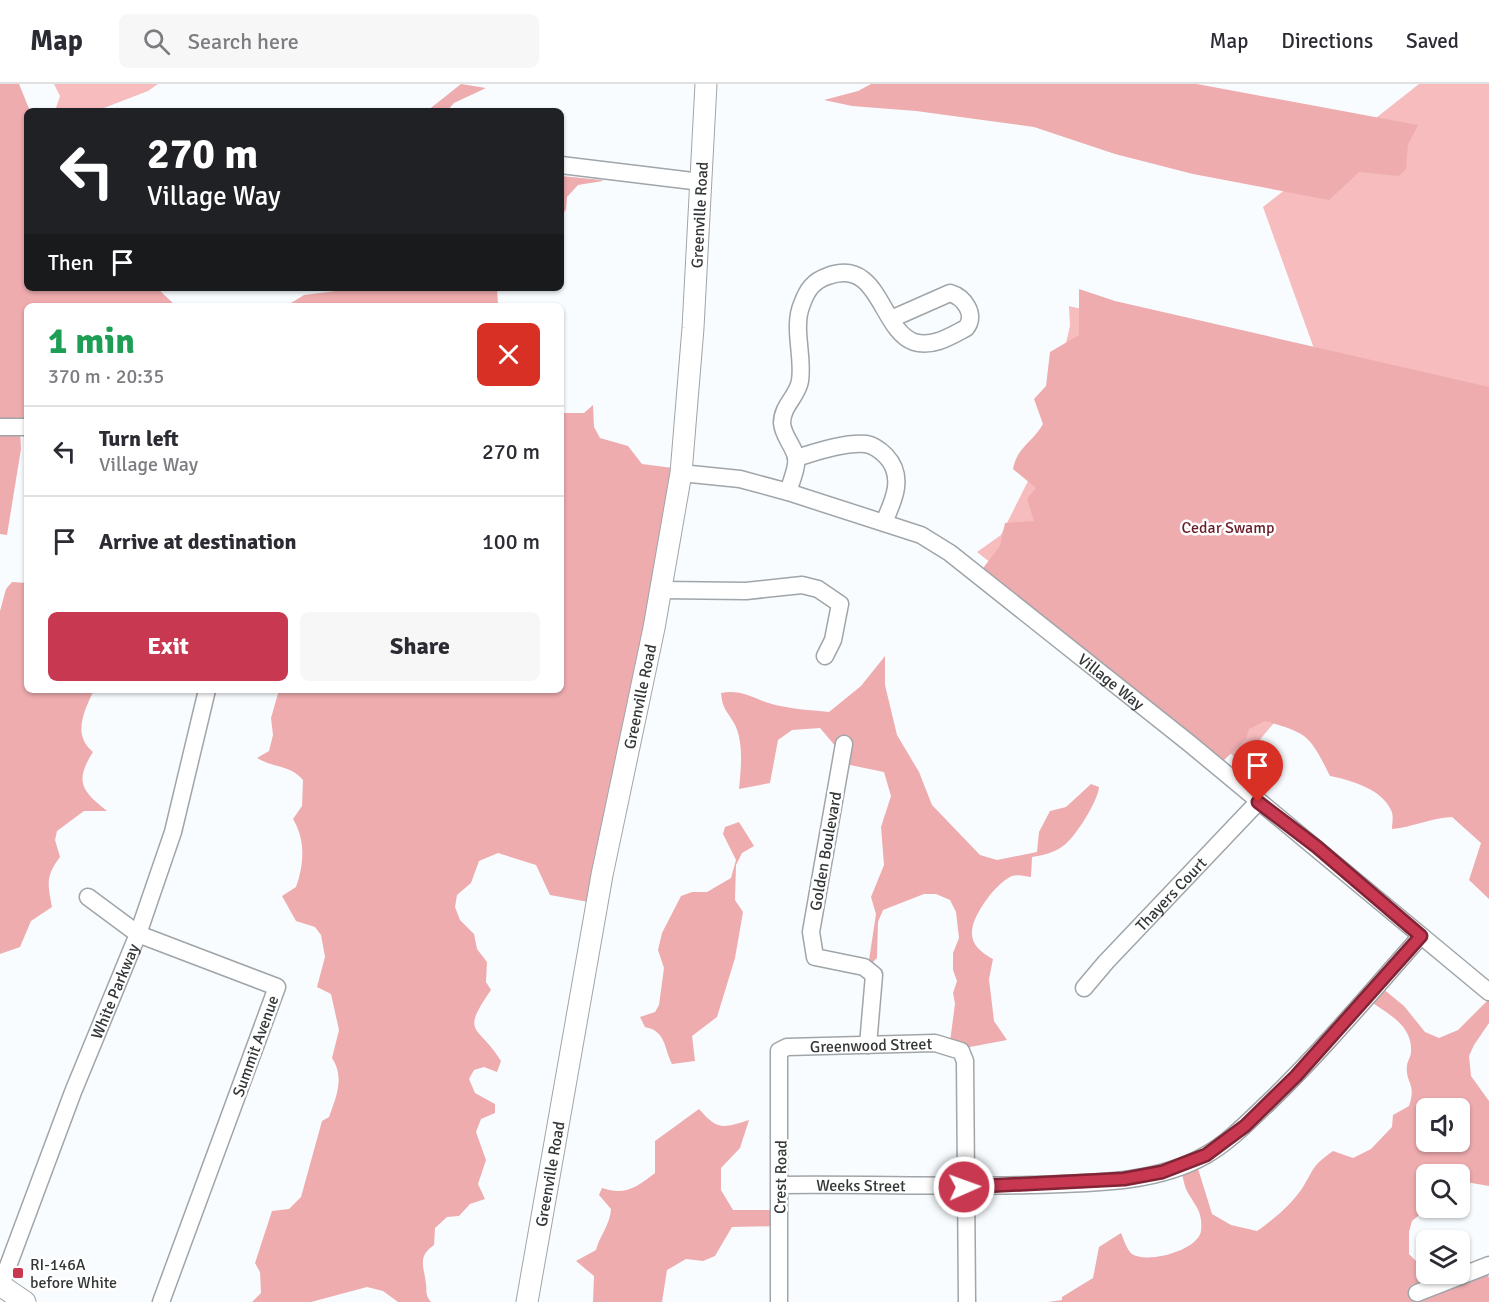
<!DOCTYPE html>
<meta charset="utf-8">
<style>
body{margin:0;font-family:Signika,sans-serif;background:#f7f7f7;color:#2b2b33;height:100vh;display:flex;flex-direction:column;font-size:22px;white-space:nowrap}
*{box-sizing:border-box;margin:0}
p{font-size:20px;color:#7c7c81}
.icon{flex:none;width:33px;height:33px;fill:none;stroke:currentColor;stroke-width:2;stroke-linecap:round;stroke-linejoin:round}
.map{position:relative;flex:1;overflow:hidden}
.sheet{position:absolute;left:24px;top:219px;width:540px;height:390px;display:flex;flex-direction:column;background:#fff;border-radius:9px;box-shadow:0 2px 4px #0004}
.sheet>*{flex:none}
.guide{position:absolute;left:24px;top:24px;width:540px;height:183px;border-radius:9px;box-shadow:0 2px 4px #0004;background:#202124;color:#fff;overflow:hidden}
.buttons{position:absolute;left:1416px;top:1014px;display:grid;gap:12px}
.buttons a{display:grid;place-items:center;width:54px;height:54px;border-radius:9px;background:#fff;box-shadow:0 2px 4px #0004;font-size:30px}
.pin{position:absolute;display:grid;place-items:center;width:51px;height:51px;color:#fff;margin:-62px -26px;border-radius:50% 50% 50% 0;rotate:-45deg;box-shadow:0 0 6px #0007}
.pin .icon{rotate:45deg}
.me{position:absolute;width:66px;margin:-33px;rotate:88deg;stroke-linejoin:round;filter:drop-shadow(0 0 4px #0008)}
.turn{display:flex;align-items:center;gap:21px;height:126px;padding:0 24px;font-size:27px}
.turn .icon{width:78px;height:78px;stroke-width:2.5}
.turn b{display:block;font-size:42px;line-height:51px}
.then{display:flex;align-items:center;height:57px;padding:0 24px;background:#0003;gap:12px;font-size:22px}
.round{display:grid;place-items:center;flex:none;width:63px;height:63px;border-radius:9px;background:#f7f7f7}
.headline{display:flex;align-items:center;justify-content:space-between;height:102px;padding:0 24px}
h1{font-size:36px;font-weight:800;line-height:45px;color:#1e9e55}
.button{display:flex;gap:12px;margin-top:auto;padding:12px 24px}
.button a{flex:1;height:69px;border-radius:9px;background:#c83851;color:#fff;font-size:24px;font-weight:800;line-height:69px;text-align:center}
.button a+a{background:#f7f7f7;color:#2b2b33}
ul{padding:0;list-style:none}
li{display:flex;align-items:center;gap:18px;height:90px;padding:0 24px;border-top:2px solid #e1e1e2}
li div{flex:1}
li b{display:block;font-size:22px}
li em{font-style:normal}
header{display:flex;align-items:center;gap:36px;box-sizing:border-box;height:84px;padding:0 30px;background:#fff;border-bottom:2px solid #e1e1e2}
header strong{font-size:28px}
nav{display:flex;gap:33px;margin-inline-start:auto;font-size:21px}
.search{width:420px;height:54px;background:#f7f7f7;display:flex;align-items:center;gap:15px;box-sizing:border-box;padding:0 21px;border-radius:9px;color:#7c7c81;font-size:22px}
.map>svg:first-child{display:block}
</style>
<header>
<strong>Map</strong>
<div class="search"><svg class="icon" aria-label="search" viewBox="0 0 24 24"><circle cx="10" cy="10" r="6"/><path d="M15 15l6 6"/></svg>Search here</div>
<nav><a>Map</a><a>Directions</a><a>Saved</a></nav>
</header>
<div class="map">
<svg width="1489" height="1218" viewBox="0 0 1489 1218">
<rect width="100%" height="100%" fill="#f8fcfe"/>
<path fill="#f6bcbe" d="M54,0H158L148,7L96,27H55L60,12Z
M1419,0H1489V725L1306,601L1241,678L977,468L1001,451L1038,377L1070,242L1069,222L1321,284L1263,123Z"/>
<path fill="#eeacaf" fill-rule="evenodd" d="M0,0H19L30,27H27V204H157L176,222H27V344L20,346L21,365L7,451L0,450Z
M461,0L486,4L454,19L447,27H427Z
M871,0H1197L1418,41L1408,60L1406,85L1399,92L1359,88L1329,116L1193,90L1115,70L1034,43L916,27L852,22L824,16L858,7Z
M561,92L602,96L603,97L578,101L567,113L566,125L561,134Z
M337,204H497L498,221L273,222L291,219L304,211L336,207Z
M1079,205L1115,217L1489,303V815L1469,796L1481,759L1452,733C1430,734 1414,743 1392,745C1392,739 1394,732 1391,726C1382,705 1350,696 1330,692C1310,652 1309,649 1265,637L1249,645L1246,655L1219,681L980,488L1000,462L1005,439L1034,437L1027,415L1036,404L1013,385C1017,363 1033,358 1043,340L1034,315L1046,302L1050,268L1079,251Z
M593,321L594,343L600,354L628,362L642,380L673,384L594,819L550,811L536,781L498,769L479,777L471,799L457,811L455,823L460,836L474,850L477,865L487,878L486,898L491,906C459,952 479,940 501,977L497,988L484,983L474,986L469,995L475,1009L495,1020V1029L481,1035L476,1048L486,1076L478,1100L485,1115L470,1120L459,1132L447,1133L435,1144L434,1161C417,1173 424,1182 426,1200C427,1208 425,1211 431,1218H398L383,1207L367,1203L311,1218H252L261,1209L260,1188L255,1179L272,1127L289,1125L301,1113L322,1037L329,1033C336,1013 345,994 332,974L339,946L331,910L317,903L325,873L321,851L315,843L296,837L282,812L296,803C304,780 306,757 293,735L302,722L303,696C289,680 276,685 257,674L269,667L273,651L271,634L279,606H561V329H584Z
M12,498L27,499V606H94C84,627 72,651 93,668C74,698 82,707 107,727H84L57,747L55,756L60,773C45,793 48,800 52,823L31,837L20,863L0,870V527L6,505Z
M885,572V601L897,651L919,688L932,721L980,771L997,776L1037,768L1039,748L1050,727L1066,723L1091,700L1099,703C1098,717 1075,754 1063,762C1053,769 1044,771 1032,773L1031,793C1025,792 1018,790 1012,792C997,798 973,830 972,847C971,861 982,869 993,875L989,895L994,937L1007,956L954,966L949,965L955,920L953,909L957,897L953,886V869L959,854L956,828L950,816L936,810H924L883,826L878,838L877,874L868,883L876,830L871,813L884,781L881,743L891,712L884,688L845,680L842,670L820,644L792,646L778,656L770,699L739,705C741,685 744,657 734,639C726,625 723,626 721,609C741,605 754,615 772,620C790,625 810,626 829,628L861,602Z
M739,738L754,762L742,769L736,781L735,816L743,828L735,874L717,933L692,952L695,977L672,980C664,964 666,947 645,943L640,933L655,928L659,921L664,884L658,866L662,849L681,812L692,808H707L731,794L736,776L723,750L725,743Z
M1376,899L1404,922L1425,948L1439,954L1458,946L1489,915V939L1474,961L1469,972L1471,992L1489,1017V1102L1460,1097V1090H1426V1113L1423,1128L1412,1137L1409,1148V1170L1416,1177L1425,1199L1483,1179L1489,1194V1218H1048L1062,1216V1213L1093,1194L1099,1163L1121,1149C1124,1156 1127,1166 1132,1170C1146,1180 1198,1167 1201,1147C1203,1128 1196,1123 1188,1109C1184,1102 1183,1093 1181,1086L1196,1078L1212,1130L1231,1141L1257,1147C1273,1136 1292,1120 1303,1103C1316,1082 1311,1083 1333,1067L1353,1074L1371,1065L1392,1043L1393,1031L1409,1022C1417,999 1405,999 1407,982C1407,977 1411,973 1411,968C1413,940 1385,928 1365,914ZM1426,1024H1460V1058H1426Z
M699,1025C718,1047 723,1044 749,1036L740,1064L721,1084V1106L733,1126H780V1142L732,1143L715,1172L703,1177L686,1175L667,1186L662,1218H593L594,1192L576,1177L596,1166C600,1151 610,1141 611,1125L599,1111L602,1104C625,1112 637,1103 655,1089V1057Z"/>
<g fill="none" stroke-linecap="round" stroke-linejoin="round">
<g stroke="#9fa5a9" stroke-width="19">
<g id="minor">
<path d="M561,81L701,98"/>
<path d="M0,343H27"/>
<path d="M796,374C816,368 845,358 866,360C873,361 881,367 886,372C905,392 894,416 884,438"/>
<path id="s1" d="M681,389L740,395L788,408L921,451L950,469L1189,659L1489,908"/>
<path d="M788,408C791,398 798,382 796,373C793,361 783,352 782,339C782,322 797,313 800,297C804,273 792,243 802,220C807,206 813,197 828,192C880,173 880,246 914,258C932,264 951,252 966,244C977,231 964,213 950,209L891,235"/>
<path d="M661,506L746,507L802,501L818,505L840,520L833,556L825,572"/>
<path d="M844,660L811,848L815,873L864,883L874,891L868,961"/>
<path d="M88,813L138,850L277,903L161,1218"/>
<path id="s2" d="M1084,904L1106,878L1258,718"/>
<path id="s3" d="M780,1101C863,1100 946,1103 1029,1101C1086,1099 1154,1101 1206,1071C1229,1058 1249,1037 1268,1019C1322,967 1371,908 1421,852"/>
<path id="s4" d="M1,1201L73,1008L138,850L173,748L207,606"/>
<path d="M1417,1209L1489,1181"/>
<path id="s5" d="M779,1218V967L787,963L935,959L961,967L965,977L967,1218"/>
</g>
</g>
<g stroke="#9fa5a9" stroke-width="23">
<g id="major">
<path d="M0,1201L25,1218"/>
<path id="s6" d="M527,1218L602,791L654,544L681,389L693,244L706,0"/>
</g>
</g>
<use href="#minor" stroke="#fff" stroke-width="16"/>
<use href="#major" stroke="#fff" stroke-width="21"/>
</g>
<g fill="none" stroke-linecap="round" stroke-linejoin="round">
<g stroke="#822435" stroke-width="15">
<path id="route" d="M964,1103L1124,1095L1162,1088L1206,1071L1245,1042L1296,992L1421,852L1317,763L1258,718"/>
</g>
<use href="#route" stroke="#c83851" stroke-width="10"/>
</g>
<rect fill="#c83851" stroke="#fff" stroke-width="2" x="12" y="1183" width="12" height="12" rx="3"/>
<g text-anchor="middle" stroke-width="5" stroke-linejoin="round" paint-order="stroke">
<g font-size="16" fill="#343738" stroke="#fff">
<text dy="6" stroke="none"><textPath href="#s6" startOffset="1102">Greenville Road</textPath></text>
<text dy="6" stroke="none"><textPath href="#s1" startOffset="489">Village Way</textPath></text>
<text dy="6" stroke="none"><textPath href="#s6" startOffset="616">Greenville Road</textPath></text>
<text transform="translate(825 767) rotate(-80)" y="6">Golden Boulevard</text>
<text dy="6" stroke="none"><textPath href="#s2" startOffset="128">Thayers Court</textPath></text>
<text dy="6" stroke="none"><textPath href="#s4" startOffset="315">White Parkway</textPath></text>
<text dy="6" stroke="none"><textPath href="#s5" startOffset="344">Greenwood Street</textPath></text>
<text transform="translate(255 962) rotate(-70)" y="6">Summit Avenue</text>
<text dy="6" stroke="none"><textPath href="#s6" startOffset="130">Greenville Road</textPath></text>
<text transform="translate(780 1093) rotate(-89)" y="6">Crest Road</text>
<text dy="6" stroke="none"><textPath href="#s3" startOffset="81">Weeks Street</textPath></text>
</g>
<g font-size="16" fill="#691d29" stroke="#fff">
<text x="1228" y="449">Cedar Swamp</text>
</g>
<g font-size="16" fill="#343738" stroke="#fff" text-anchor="start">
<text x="30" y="1186">RI-146A<tspan x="30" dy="18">before White</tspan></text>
</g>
</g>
</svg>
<div class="buttons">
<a><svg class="icon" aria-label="sound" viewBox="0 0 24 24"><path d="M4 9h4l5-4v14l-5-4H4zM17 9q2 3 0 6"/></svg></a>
<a><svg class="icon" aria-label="search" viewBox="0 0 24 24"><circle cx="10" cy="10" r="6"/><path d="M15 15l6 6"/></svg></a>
<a><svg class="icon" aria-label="layers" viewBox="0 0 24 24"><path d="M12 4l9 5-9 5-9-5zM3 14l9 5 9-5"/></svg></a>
</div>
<div class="pin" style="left:1258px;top:718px;background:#d93025"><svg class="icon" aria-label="arrive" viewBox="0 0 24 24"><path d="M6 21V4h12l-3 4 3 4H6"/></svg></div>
<svg class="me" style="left:964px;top:1103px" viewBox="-20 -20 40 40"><circle r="17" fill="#c83851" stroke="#fff" stroke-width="3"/><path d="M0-11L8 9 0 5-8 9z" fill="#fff"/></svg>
<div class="guide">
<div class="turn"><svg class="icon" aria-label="left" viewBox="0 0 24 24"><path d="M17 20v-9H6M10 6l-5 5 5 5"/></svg><div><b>270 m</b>Village Way</div></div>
<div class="then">Then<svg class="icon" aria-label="arrive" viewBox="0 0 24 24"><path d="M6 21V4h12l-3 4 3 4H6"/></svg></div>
</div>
<section class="sheet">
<div class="headline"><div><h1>1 min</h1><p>370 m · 20:35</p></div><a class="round" style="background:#d93025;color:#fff"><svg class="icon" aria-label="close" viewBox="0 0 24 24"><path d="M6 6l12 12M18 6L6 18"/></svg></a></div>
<ul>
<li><svg class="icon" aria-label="left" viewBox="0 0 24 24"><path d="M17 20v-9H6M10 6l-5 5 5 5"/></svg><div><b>Turn left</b><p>Village Way</p></div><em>270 m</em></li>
<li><svg class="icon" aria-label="arrive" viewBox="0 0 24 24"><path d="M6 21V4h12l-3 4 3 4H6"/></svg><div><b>Arrive at destination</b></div><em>100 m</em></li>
</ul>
<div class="button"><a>Exit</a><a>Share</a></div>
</section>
</div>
